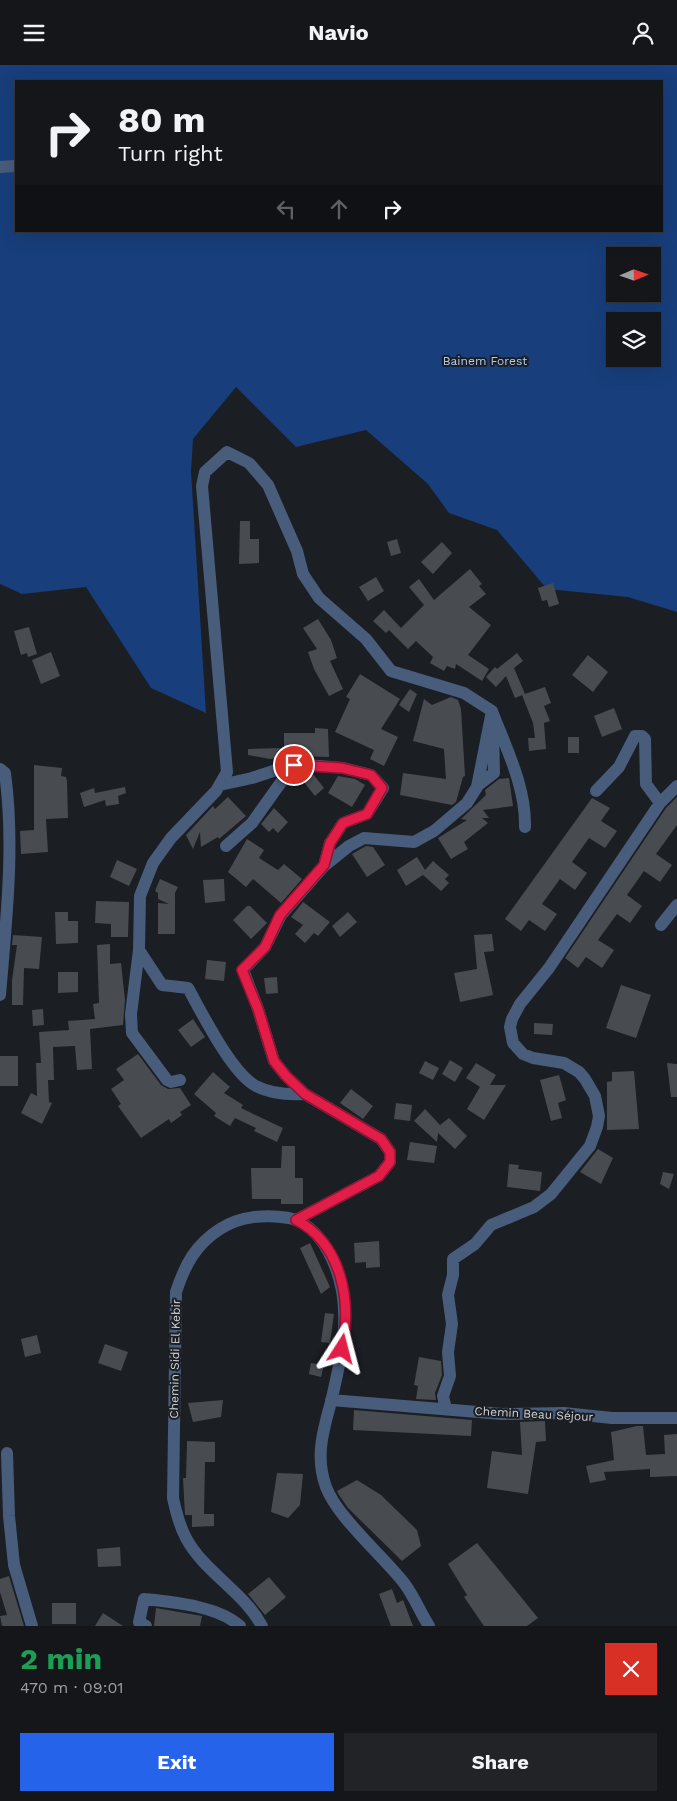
<!DOCTYPE html>
<meta charset="utf-8">
<style>
body{margin:0;font-family:"Work Sans",sans-serif;background:#212327;color:#f1f3f6;height:100vh;display:flex;flex-direction:column;font-size:19px;white-space:nowrap}
*{box-sizing:border-box;margin:0}
p{font-size:16px;color:#9d9fa2}
.icon{flex:none;width:28px;height:28px;fill:none;stroke:currentColor;stroke-width:2;stroke-linecap:round;stroke-linejoin:round}
.map{position:relative;height:1561px;overflow:hidden}
.side{display:flex;flex-direction:column;background:#14161a;flex:1}
.side>*{flex:none}
.top-card{position:absolute;left:15px;top:15px;width:648px;height:152px;border-radius:0px;box-shadow:0 5px 20px #0002,0 0 0 1px #333539;background:#14161a;color:#f1f3f6;overflow:hidden}
.needle{width:32px;rotate:88deg}
.buttons{position:absolute;left:606px;top:182px;display:grid;gap:10px}
.buttons a{display:grid;place-items:center;width:55px;height:55px;border-radius:0px;background:#14161a;box-shadow:0 5px 20px #0002,0 0 0 1px #333539;font-size:25px}
.pin{position:absolute;display:grid;place-items:center;width:42px;height:42px;color:#fff;margin:-21px;border:2px solid #fff;border-radius:50%;box-shadow:0 1px 5px #0007}
.me{position:absolute;width:55px;margin:-28px;rotate:9deg;stroke-linejoin:round;filter:drop-shadow(0 0 4px #0008)}
.turn{display:flex;align-items:center;gap:18px;height:105px;padding:0 20px;font-size:22px}
.turn .icon{width:65px;height:65px;stroke-width:2.5}
.turn b{display:block;font-size:35px;line-height:42px}
.lanes{display:flex;align-items:center;height:48px;padding:0 20px;background:#0003;justify-content:center;gap:25px;direction:ltr}
.lanes .off{opacity:.35}
.round{display:grid;place-items:center;flex:none;width:52px;height:52px;border-radius:0px;background:#212327}
.summary{display:flex;align-items:center;justify-content:space-between;height:85px;padding:0 20px}
h1{font-size:30px;font-weight:700;line-height:38px;color:#1e9e55}
.cta{display:flex;gap:10px;margin-top:auto;padding:10px 20px}
.cta a{flex:1;height:58px;border-radius:0px;background:#2563eb;color:#fff;font-size:20px;font-weight:700;line-height:58px;text-align:center}
.cta a+a{background:#212327;color:#f1f3f6}
header{display:flex;justify-content:space-between;align-items:center;height:65px;padding:0 20px;background:#14161a;font-size:22px;font-weight:700}
.map>svg:first-child{display:block}
</style>
<header><svg class="icon" aria-label="menu" viewBox="0 0 24 24"><path d="M4 6h16M4 12h16M4 18h16"/></svg>Navio<svg class="icon" aria-label="person" viewBox="0 0 24 24"><circle cx="12" cy="8" r="4"/><path d="M4 21q1-7 8-7t8 7"/></svg></header>
<div class="map">
<svg width="677" height="1561" viewBox="0 0 677 1561">
<rect width="100%" height="100%" fill="#1b1e23"/>
<path fill="#183e7b" fill-rule="evenodd" d="M0,0H677V547L628,532L547,524L497,465L449,448L428,419L366,365L296,382L236,322L193,374L191,406L206,648L151,623L86,522L22,529L0,519ZM16,16H661V166H16ZM615,191H652V229H615ZM615,256H652V294H615Z"/>
<path fill="#484c51" d="M240,456H250V474H259V498L239,499Z
M397,474L401,488L391,491L387,477Z
M442,477L452,488L433,509L421,497Z
M470,504L482,519L479,521L486,529L469,542L491,560L468,590L489,604L482,616L456,599L455,604L447,601L444,606L430,598L433,592L416,576L408,584L389,565L386,568L373,556L384,545L401,563L424,540L409,522L419,514L434,535Z
M376,512L384,526L368,536L359,522Z
M553,518L559,539L549,542L547,535L542,536L538,523Z
M318,554L331,575L337,593L330,596L343,624L329,631L314,604L308,587L317,584L303,563Z
M29,562L37,589L28,592L27,588L21,590L14,566Z
M51,587L60,611L41,619L32,595Z
M517,588L523,596L514,603L525,629L515,633L506,611L496,622L486,612L495,602L497,604Z
M588,590L608,607L593,627L572,610Z
M360,609L400,634L381,664L398,672L384,701L370,694L374,685L335,667L350,634L346,632Z
M545,622L551,638L544,641L550,656L544,658L546,684L529,686L528,673H535L533,658L522,630Z
M410,624L417,629L409,647L399,640Z
M451,632L458,635L461,644L465,711L463,712L456,737L452,740L400,730L403,708L446,714L444,684L413,676L424,634L432,640Z
M614,643L622,664L602,672L594,651Z
M315,663L328,664L329,692L294,691L270,694L248,690V684L284,683V668H315Z
M568,672H579V688H568Z
M34,700L62,703L61,711L66,712L67,716L68,753L46,754L48,787L21,789L20,766L34,765Z
M313,709L324,723L315,731L303,716Z
M338,711L355,714L365,720L352,742L328,728Z
M509,713L513,741L483,745L489,753H482L488,758L464,777L468,784L451,794L438,773L467,755L461,754L486,730L485,725L499,714Z
M125,722L126,728L118,731L119,739L106,741L105,735L84,742L80,728L94,723L95,728Z
M228,732L246,751L219,774L218,772L201,782L200,767L193,784L186,770L213,741L215,744Z
M677,732V760L656,789L672,800L660,817L644,806L627,830L642,841L630,858L617,849L598,875L614,885L602,903L586,892L578,903L565,893L666,743Z
M592,733L610,743L601,756L617,766L605,783L589,773L572,797L587,808L575,825L560,814L542,839L557,849L545,866L529,855L521,866L505,854Z
M274,743L288,757L278,768L273,763L269,767L261,759Z
M247,774L264,785L259,793L278,805L284,799L302,814L281,838L253,814L246,822L228,807Z
M366,781L373,782L385,800L367,812L352,789Z
M417,792L425,805L433,796L449,810L445,814L449,818L441,826L423,810L406,821L397,805Z
M117,795L137,804L129,821L110,812Z
M160,814L178,822L175,828V869H158V838L169,839L158,834V828L155,826Z
M224,814L225,836L205,838L203,815Z
M96,836L129,837L128,872H111V859L95,858Z
M303,837L330,857L318,871L314,868L305,878L295,869L303,860L291,852Z
M247,841H250L267,858L251,874L233,855Z
M55,847H68V856H78V878L56,879Z
M348,847L357,857L340,872L332,861Z
M492,869L494,886L484,887L493,930L460,937L454,908L477,904L474,870Z
M13,870L42,872L39,904L24,903L23,940H12V915L17,880H12Z
M110,879V899L121,898L125,935L123,960L90,964L92,1004L77,1005L75,981L53,982L54,1015H48L49,1037L52,1038L42,1059L21,1048L31,1028L37,1031L36,998H41L39,967L69,965L68,956L95,954L93,939L99,938L97,880Z
M207,895L226,897L224,916L205,914Z
M58,907H78V927L58,928Z
M277,912L278,928L266,929L264,913Z
M621,920L651,930L636,973L606,963Z
M43,944L44,960L33,961L32,945Z
M193,954L205,972L191,982L178,965Z
M534,958L553,959L552,970L534,969Z
M138,989L161,1020L168,1024L180,1023L191,1040L180,1047L182,1050L171,1058L169,1054L141,1073L118,1041L121,1039L111,1024L124,1015L116,1004Z
M0,991H18V1021H0Z
M450,995L463,1003L455,1017L442,1009Z
M425,996L439,1003L433,1015L419,1008Z
M476,998L496,1010L490,1020H506L484,1055L467,1044L480,1022L466,1013Z
M667,998L677,999V1032H671Z
M634,1006L639,1064L607,1065V1017L612,1016V1007Z
M213,1007L230,1022L224,1028L243,1040L241,1043L283,1063L277,1077L254,1066L256,1063L235,1053L230,1061L214,1051L216,1048L194,1029Z
M559,1010L566,1035L558,1038L562,1053L551,1056L540,1015Z
M351,1024L373,1041L363,1054L340,1038Z
M396,1038L412,1040L410,1056L394,1054Z
M425,1044L440,1060L449,1053L467,1071L455,1084L438,1068L437,1077L414,1056Z
M410,1077L437,1081L434,1098L407,1095Z
M282,1081H295V1113H303V1139H281V1134H252L251,1103H281Z
M598,1084L613,1093L601,1119L580,1107Z
M509,1099L519,1100L518,1104L542,1107L540,1126L507,1122Z
M663,1107L674,1109L669,1124L660,1119Z
M379,1176L380,1202L366,1203V1197L355,1198L354,1178Z
M310,1178L330,1222L321,1229L300,1183Z
M325,1248L334,1249L330,1278L321,1277Z
M37,1270L41,1288L25,1292L21,1274Z
M105,1279L128,1287L121,1306L98,1298Z
M419,1292L441,1296L442,1310L435,1328L436,1335L416,1334L418,1321L414,1320Z
M311,1298L324,1300L321,1312L309,1309Z
M223,1335L221,1352L193,1357L188,1338Z
M354,1345L472,1355L471,1371L353,1365Z
M545,1356L546,1376L536,1377L528,1429L487,1423L492,1386L522,1390L520,1357Z
M637,1361H643L646,1390L665,1389L664,1370L677,1369V1411L650,1412V1404L604,1407L606,1415L590,1418L586,1401L614,1395L611,1367Z
M187,1376L215,1377V1397H205L204,1449H214V1461L192,1462V1450H185L183,1413H186Z
M277,1408L303,1409L300,1440L288,1453L271,1447Z
M357,1415L381,1430L417,1465L421,1481L402,1496L348,1443L339,1430L337,1426Z
M477,1478L538,1553L527,1561H484L464,1532L467,1530L448,1499Z
M120,1482L121,1501L98,1502L97,1484Z
M9,1511L24,1561H2L0,1551L7,1550L0,1527V1514Z
M269,1512L286,1532L265,1550L248,1529Z
M392,1524L397,1538L403,1535L413,1561H391L379,1529Z
M52,1538H76V1559H52Z
M156,1543L202,1551L200,1561H154Z
M103,1548L123,1561H95Z"/>
<g fill="none" stroke-linecap="round" stroke-linejoin="round">
<path stroke="#485c7c" stroke-width="12" d="M0,102L16,101
M492,646C506,683 526,722 525,762
M0,704L5,708C15,781 6,857 0,930
M220,720L252,713L294,699L343,703L371,710L383,723L367,749L343,758L330,778L324,801
M477,721L494,708L493,662
M660,738L677,721
M226,781L252,758L294,699
M661,860L677,840
M139,885L131,949L132,968L167,1015L171,1017L180,1015
M296,1155L379,1111L390,1097V1087L381,1074L305,1029L286,1011L274,996L258,944L243,905L265,882L281,850L324,801L349,781L364,773L414,777L434,766L467,738L477,722L492,646L464,628L391,606L366,574L319,533L303,509L297,486L268,420L249,398L227,387L205,407L202,421L227,707L216,726L171,773L153,798L140,831L139,885L162,920L188,923C202,948 232,1009 256,1021C271,1029 288,1030 305,1029
M331,1335L502,1349L564,1348L612,1353H677
M446,1344L443,1331L450,1311L448,1287L452,1259L448,1230L453,1210V1194L475,1179L491,1160L534,1142L551,1129L590,1081L597,1062L599,1051L595,1031L585,1014L579,1007L564,998L533,993L523,989L513,978L510,962L512,954L520,939L549,903L660,738L646,719L645,674L642,671H635L619,702L596,726
M7,1388L9,1451L14,1500L32,1561
M146,1561L139,1557L144,1534C173,1537 218,1541 240,1561
M262,1561C243,1526 204,1507 186,1473C179,1460 176,1447 173,1433L176,1227C185,1200 195,1180 220,1164C240,1151 266,1149 289,1153C307,1157 319,1170 328,1186C355,1235 343,1285 331,1337C323,1366 315,1392 326,1422C337,1452 383,1491 404,1518C414,1531 420,1547 429,1561"/>
</g>
<g fill="none" stroke-linecap="round" stroke-linejoin="round">
<g stroke="#92132f" stroke-width="12">
<path id="route" d="M294,700L342,703L371,710L382,723L367,749L343,758L330,778L324,800L280,850L265,882L242,905L258,944L274,996L286,1011L305,1029L381,1074L390,1087V1097L379,1111L296,1155C342,1179 352,1236 342,1284"/>
</g>
<use href="#route" stroke="#e11d48" stroke-width="9"/>
</g>
<g text-anchor="middle" stroke-width="4" stroke-linejoin="round" paint-order="stroke">
<g font-size="12" fill="#b2ccf4" stroke="#1b1e23">
<text x="485" y="300">Bainem Forest</text>
</g>
<g font-size="12" fill="#cfd2d5" stroke="#1b1e23">
<text transform="translate(175 1294) rotate(-89)" y="4">Chemin Sidi El Kebir</text>
<text transform="translate(534 1349) rotate(3)" y="4">Chemin Beau Séjour</text>
</g>
</g>
</svg>
<div class="buttons">
<a><svg class="needle" viewBox="-14 -14 28 28"><path d="M0-13l5 13h-10z" fill="#e53935"/><path d="M0 13l5-13h-10z" fill="#9d9fa2"/></svg></a>
<a><svg class="icon" aria-label="layers" viewBox="0 0 24 24"><path d="M12 4l9 5-9 5-9-5zM3 14l9 5 9-5"/></svg></a>
</div>
<div class="pin" style="left:294px;top:700px;background:#d93025"><svg class="icon" aria-label="arrive" viewBox="0 0 24 24"><path d="M6 21V4h12l-3 4 3 4H6"/></svg></div>
<svg class="me" style="left:342px;top:1284px" viewBox="-20 -20 40 40"><path d="M0-17L14 15 0 8-14 15z" fill="#e11d48" stroke="#fff" stroke-width="4"/></svg>
<div class="top-card">
<div class="turn"><svg class="icon" aria-label="right" viewBox="0 0 24 24"><path d="M7 20v-9h11M14 6l5 5-5 5"/></svg><div><b>80 m</b>Turn right</div></div>
<div class="lanes"><svg class="icon off" aria-label="left" viewBox="0 0 24 24"><path d="M17 20v-9H6M10 6l-5 5 5 5"/></svg><svg class="icon off" aria-label="ahead" viewBox="0 0 24 24"><path d="M12 20V5M6 11l6-6 6 6"/></svg><svg class="icon" aria-label="right" viewBox="0 0 24 24"><path d="M7 20v-9h11M14 6l5 5-5 5"/></svg></div>
</div>
</div>
<section class="side">
<div class="summary"><div><h1>2 min</h1><p>470 m · 09:01</p></div><a class="round" style="background:#d93025;color:#fff"><svg class="icon" aria-label="close" viewBox="0 0 24 24"><path d="M6 6l12 12M18 6L6 18"/></svg></a></div>
<div class="cta"><a>Exit</a><a>Share</a></div>
</section>
